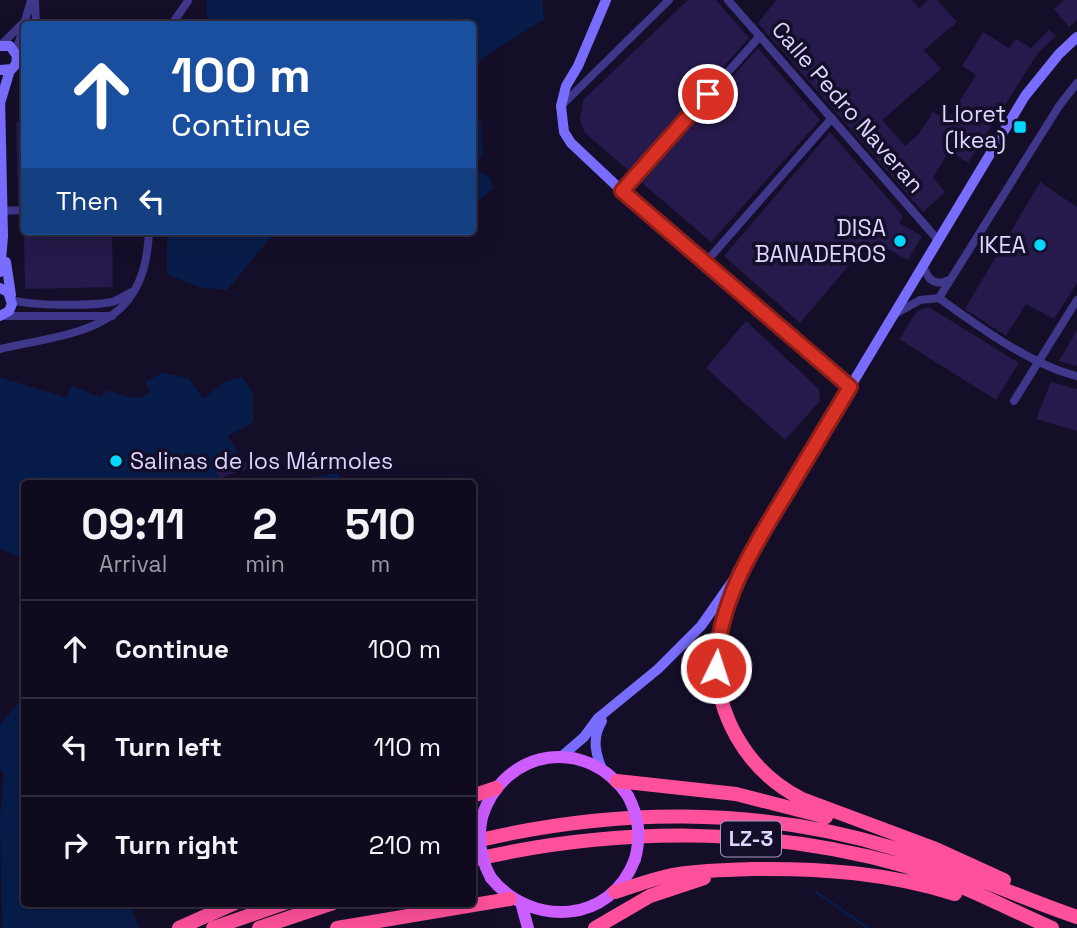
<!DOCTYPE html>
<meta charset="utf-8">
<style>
body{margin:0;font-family:"Space Grotesk",sans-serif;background:#1e182c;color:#f1f3f6;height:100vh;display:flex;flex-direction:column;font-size:26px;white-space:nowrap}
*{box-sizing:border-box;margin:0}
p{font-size:23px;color:#9c9aa4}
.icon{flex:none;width:38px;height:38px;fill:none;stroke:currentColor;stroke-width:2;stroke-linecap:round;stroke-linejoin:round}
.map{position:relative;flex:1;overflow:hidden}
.details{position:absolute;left:21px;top:480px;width:455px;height:427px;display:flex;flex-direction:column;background:#100a1f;border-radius:7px;box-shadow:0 7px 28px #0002,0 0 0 2px #302b3d}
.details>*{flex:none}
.banner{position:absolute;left:21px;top:21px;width:455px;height:214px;border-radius:7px;box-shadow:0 7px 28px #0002,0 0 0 2px #302b3d;background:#1a4fa0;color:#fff;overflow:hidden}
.pin{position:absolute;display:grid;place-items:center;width:60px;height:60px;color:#fff;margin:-30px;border:4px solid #fff;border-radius:50%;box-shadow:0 2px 7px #0007}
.me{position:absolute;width:77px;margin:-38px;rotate:4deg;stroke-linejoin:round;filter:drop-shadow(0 0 5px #0008)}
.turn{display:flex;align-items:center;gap:24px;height:147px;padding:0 35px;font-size:32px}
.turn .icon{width:91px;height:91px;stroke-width:2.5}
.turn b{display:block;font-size:49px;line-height:60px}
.then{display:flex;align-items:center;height:66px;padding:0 35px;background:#0003;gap:14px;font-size:26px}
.eta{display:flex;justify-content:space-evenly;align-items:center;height:119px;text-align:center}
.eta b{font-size:42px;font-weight:700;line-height:49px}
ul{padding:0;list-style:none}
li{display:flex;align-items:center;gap:21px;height:98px;padding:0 35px;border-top:2px solid #302b3d}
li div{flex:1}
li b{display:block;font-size:26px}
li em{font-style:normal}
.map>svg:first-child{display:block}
</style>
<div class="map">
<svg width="1077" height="928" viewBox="0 0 1077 928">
<rect width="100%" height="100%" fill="#150e29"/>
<path fill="#071c49" d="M206,0H542L544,19L482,58L473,73L472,24H207Z
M472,110L481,123L483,153L474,168L489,177L493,188L473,206Z
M167,231H276L227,290L198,287L167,274Z
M162,373L188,378L203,399L226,381L242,377L253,393V422L228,436L240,456L216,471L223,483H24V559L0,549V377L66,398L71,386L100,397L109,390C123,396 137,403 150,391L145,382Z
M337,473L344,483H284Z
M24,695V903H129L139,928H2L0,817L4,773L0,769V725Z"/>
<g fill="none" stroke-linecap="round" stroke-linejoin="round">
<path stroke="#071c49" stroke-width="2.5" d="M816,892L868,928"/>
</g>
<path fill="#26194b" d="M688,0H716L749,38L630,172L585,133L580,120L583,100Z
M776,0H912L919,8L928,0H937L957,22L924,50L941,69L882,120L905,146L919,134L933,112L947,121L976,75L962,66L983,32L1009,48L1016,39L1031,48L1049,30L1056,36L1038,53L968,163L949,151L933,178L945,192L923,212L758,23Z
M1064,0H1077V20L1069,27L1054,9Z
M758,48L820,120L711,242L640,181Z
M16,122H24V204H18Z
M830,132L903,216L899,223L922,236L908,260L884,247L879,255L868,243L800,323L724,256Z
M1040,182L1077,207V283L1054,319L1026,304L1006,336L965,309Z
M112,231L113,287L25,289L24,233Z
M929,307L1019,363L996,400L899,339L917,311Z
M746,321L819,389L820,401L785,440L706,368Z
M1077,330V366L1059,361Z
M1051,382L1077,389V431L1036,419Z
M247,461L249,469L227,475L221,479L215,471Z"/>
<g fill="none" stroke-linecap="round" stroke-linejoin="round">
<path stroke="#3f378a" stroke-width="8" d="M35,0L36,24
M728,0L938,240
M172,24L188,1
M1,45L22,24
M16,52L31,0
M561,106L669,0
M622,191L760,36
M3,211L24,210
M706,262L832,118
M923,265C928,281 935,287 951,279
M939,298L1059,106L1077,83
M12,300C32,306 91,306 112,302C119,300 125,295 132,292
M895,314L920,300L939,298C976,325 1033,366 1077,376
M0,316H112
M0,349C79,331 145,332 149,231
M1014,401L1077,300"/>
<path stroke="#796dff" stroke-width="10" d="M606,0L578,66L566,86L561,106L564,132L571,143L622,191L850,387
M0,46H10L17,56L16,64L12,69L0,70
M0,95L3,236L0,272
M1,100L10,70
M6,262L11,295
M0,288L8,292L12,304L9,311L0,316
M602,721C592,738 595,752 602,769
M562,756L584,737L598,718L658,669L701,626L739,572L1025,96L1059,54L1077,37"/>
<path stroke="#cc5dff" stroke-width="12" d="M482,817C504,748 587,735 628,796
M491,878C532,928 611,924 635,859
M522,906L528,928"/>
<path stroke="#ff519b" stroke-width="14" d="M739,572C729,597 719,622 717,649C712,711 746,771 802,799L936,849L1004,880
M617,781L736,794L826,817
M472,796L496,788
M472,842C611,808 756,806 893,848C955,867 1015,896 1077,917
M472,860C615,827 764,826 905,866C956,881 1004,907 1052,928
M615,892C634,886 652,879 672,875C698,870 726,870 752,869C821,868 889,873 955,894
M179,928L235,903
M213,928L285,903
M259,928L333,903
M337,928L510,899
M595,928L650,896L704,878"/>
<path stroke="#cc5dff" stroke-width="12" d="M628,796C639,817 641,836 635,859
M482,817C477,839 480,858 491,878"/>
</g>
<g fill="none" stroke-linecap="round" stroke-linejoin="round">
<g stroke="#8d1f18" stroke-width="18">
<path id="route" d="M708,94L622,191L850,387C828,423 806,460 784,497C751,551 718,603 716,668"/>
</g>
<use href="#route" stroke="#d93025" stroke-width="12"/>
</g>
<g fill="#02d8ff" stroke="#150e29" stroke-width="2.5">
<rect x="1013" y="120" width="14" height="14" rx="3.5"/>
<circle cx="900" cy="241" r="7"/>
<circle cx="1040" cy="245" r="7"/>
<circle cx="116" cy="461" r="7"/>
</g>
<g text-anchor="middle" stroke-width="7" stroke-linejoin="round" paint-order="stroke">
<rect fill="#150e29" stroke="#a19abf" stroke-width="2" x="721" y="821.5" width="60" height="35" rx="5"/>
<g font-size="21" font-weight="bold" fill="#ddd6ff">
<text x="751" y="846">LZ-3</text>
</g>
<g font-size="23" fill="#ddd6ff" stroke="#150e29">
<text transform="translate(848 107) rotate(49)" y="8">Calle Pedro Naveran</text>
</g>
<g font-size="23" fill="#ddd6ff" stroke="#150e29" text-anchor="end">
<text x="1006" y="122">Lloret<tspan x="1006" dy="26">(Ikea)</tspan></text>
<text x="886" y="236">DISA<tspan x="886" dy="26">BANADEROS</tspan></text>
<text x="1026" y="253">IKEA</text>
<text x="130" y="469" text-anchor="start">Salinas de los Mármoles</text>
</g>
</g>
</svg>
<div class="pin" style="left:708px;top:94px;background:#d93025"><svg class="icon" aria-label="arrive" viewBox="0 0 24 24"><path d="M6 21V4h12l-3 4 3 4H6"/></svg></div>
<svg class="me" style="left:716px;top:668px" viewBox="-20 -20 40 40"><circle r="17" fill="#d93025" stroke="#fff" stroke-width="3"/><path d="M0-11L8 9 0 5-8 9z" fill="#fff"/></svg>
<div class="banner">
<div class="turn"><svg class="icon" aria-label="ahead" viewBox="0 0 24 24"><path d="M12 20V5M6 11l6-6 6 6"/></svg><div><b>100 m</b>Continue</div></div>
<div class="then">Then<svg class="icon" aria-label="left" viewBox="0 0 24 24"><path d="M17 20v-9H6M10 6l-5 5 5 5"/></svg></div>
</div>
<section class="details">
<div class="eta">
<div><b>09:11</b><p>Arrival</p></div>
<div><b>2</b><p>min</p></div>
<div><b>510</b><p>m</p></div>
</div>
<ul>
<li><svg class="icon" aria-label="ahead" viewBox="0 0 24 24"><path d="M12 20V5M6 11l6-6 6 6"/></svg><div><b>Continue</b></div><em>100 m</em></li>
<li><svg class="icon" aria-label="left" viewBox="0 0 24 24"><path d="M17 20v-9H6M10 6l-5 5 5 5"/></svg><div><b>Turn left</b></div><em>110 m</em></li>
<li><svg class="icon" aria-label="right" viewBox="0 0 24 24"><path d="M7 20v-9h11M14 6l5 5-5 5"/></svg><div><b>Turn right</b></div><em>210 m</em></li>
</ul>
</section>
</div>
